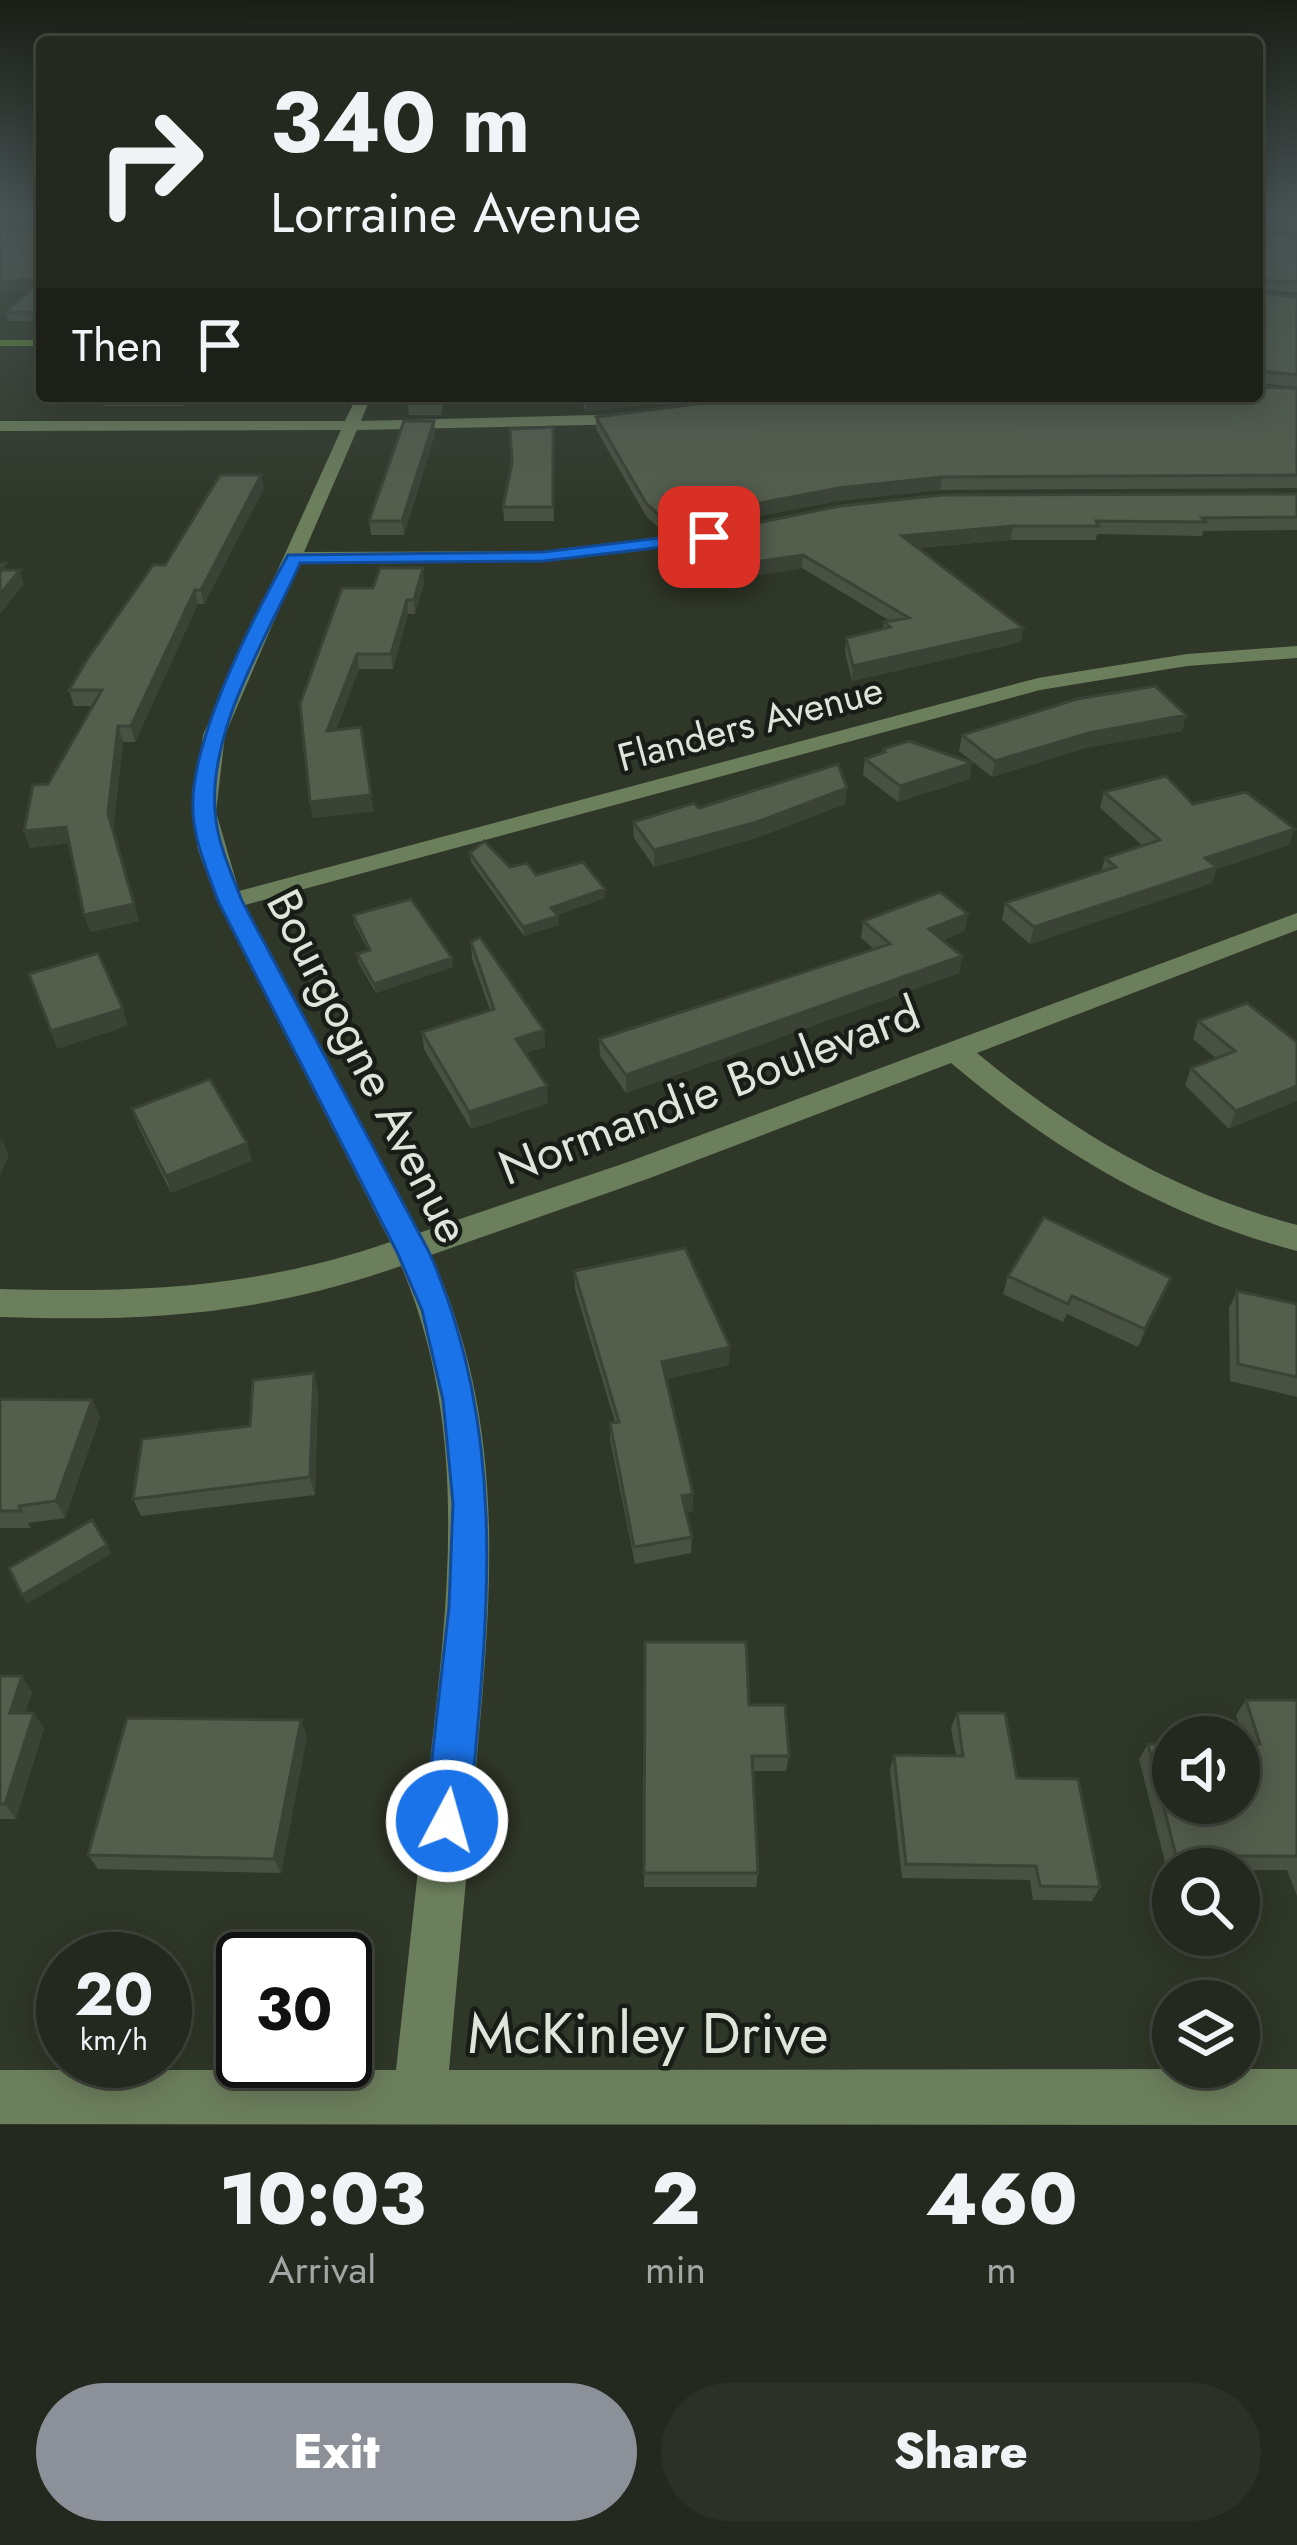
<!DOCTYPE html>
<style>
body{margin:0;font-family:Jost,sans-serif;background:#2b3127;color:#f1f3f6;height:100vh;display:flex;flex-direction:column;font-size:45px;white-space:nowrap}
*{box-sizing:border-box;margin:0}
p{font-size:39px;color:#a3a6a4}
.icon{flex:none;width:66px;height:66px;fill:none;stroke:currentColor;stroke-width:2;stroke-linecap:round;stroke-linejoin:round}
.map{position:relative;height:2125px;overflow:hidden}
.details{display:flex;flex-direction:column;background:#23291e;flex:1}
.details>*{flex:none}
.guide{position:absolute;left:36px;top:36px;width:1227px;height:366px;border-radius:12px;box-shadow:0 6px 30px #0003,0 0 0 3px #40453c;background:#23291e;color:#f1f3f6;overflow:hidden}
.buttons{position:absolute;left:1152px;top:1716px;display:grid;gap:24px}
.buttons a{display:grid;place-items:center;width:108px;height:108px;border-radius:50%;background:#23291e;box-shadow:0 6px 30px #0003,0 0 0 3px #40453c;font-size:60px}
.speed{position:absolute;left:36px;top:1932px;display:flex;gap:24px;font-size:60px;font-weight:700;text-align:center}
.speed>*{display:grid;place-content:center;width:156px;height:156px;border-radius:50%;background:#23291e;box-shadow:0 6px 30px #0003,0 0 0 3px #40453c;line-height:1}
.speed small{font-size:30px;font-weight:400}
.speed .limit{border:6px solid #111;border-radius:18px;background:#fff;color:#111}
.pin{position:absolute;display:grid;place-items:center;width:102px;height:102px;color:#fff;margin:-51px;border-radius:24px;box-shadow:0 6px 18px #0006}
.me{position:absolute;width:132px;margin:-66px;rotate:6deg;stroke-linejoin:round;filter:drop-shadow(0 0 9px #0008)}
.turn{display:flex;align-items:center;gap:42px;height:252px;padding:0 36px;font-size:54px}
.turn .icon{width:156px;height:156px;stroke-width:2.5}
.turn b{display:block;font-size:84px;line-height:102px}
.then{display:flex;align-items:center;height:114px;padding:0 36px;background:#0003;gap:24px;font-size:45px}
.eta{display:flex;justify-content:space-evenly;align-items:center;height:204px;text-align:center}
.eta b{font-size:72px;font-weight:800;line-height:84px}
.cta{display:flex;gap:24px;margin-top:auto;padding:24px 36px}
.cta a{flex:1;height:138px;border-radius:72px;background:#8c9099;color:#fff;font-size:48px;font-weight:800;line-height:138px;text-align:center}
.cta a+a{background:#2b3127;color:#f1f3f6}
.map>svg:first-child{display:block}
</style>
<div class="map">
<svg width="1297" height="2125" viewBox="0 0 1297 2125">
<rect width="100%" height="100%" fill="#2f3728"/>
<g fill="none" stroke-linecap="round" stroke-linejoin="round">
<path stroke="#628d38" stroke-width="6" d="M0,343H42"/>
<path fill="#6c7f5d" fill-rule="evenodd" d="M16,213H27L0,231V223Z
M357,396H371L361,421L633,414L641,419L633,424L357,430L304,552L543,551L718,530L727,535L718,540L543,561L299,563L225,735L216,812L239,891L1038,678L1187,654L1297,646V658L1187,666L1040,690L245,905L419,1233L628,1162L1297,913V930L977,1053C1074,1133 1175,1193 1297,1225V1251C1163,1215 1056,1152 951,1063L650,1178L431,1255C508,1425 492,1589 476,1768C467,1869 458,1969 449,2070L1297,2069V2125L0,2124V2070H396C407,1967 419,1864 430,1761C449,1594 469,1425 401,1266C260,1315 148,1322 0,1317V1289C139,1293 258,1288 390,1242L217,901L198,850L192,812L203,735L341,430L0,431V421H345Z"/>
</g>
<path fill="#485142" d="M0,212H42V321H8L6,312L34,288L0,291V228L40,231L41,226L0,224Z
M1257,212H1297V233L1257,232Z
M1257,233L1297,237V292L1257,290Z
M1257,293L1297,297V387L1258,383Z
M1297,388V488L940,490L838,501L665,534L646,516L596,429V417Z
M101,396H193L184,406H103Z
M265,396H313L311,400L266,401Z
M444,396L441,415H409L407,403Z
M578,396H726L586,411Z
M553,427L554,521H504L503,507Z
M435,434L404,535H371L369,521Z
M261,475L264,488L204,604H198L135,742H123L113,830L139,921L90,932L69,843L30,848L24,831L48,784L93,706H74L69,690L165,565Z
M1297,494V530L1203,531L1202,536L1097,534L1096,540H1011L917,548L1023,628L1021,642L852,681L845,652L846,638L883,629L884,622L890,621L802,568L715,582L682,551L683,538Z
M424,583L415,614H408L393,669H359L336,730L374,811L313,818L310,802L373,588Z
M1186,715L1182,731L1085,748L992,777L959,751L962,735Z
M883,749L972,763L969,779L898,802L863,775L865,759L882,753Z
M847,788L845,804L756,838L654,867L634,838L633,822L699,808Z
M1104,792L1193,804L1289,845L1217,869L1212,883L1030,944L1002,920L1005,903L1101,872L1105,858L1143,846L1100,808Z
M470,853L536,875L605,889V898L557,915L559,925L524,936L471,862Z
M353,915L453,967L376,993L358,962L357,954L368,950L354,923Z
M863,921L965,931L943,940L962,956L959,973L626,1093L600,1056L599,1039L874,949L861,938Z
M471,942L544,1030L545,1047L525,1053L548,1103L471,1129L424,1049L422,1032L490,1010L472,959Z
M1198,1021L1297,1042L1229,1129L1185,1085L1191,1068L1216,1058L1193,1039Z
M132,1109L252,1161L171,1193L138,1126Z
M574,1271L729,1365L666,1379L693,1511L686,1512L692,1537L691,1553L635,1564L610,1440V1423L615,1422L575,1289Z
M1008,1276L1171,1278L1138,1347L1067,1314L1063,1322L1003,1294Z
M1237,1291L1297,1304V1397L1230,1381L1229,1308Z
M318,1390L315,1495L141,1516L133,1499L250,1426Z
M0,1399L92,1400L100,1417L65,1518L28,1523L31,1528H0Z
M645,1642L749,1705L789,1756L786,1771H753L758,1873L756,1887H644Z
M0,1676L32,1692L25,1713L44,1728L16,1819H0Z
M1246,1700H1297V1896L1287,1870H1167L1139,1759L1148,1744H1245L1236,1715Z
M957,1713L1017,1778L1100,1887L1092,1901L1033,1900L1030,1880L902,1878L890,1770L894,1755L956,1756L951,1728Z
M307,1736L281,1873L98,1869L88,1855Z"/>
<path fill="#3b4236" d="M42,278V287L0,291V282Z
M182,396H193L184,406Z
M619,396H726L586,411V400Z
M434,421L435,434L404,535L402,521Z
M261,475L264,488L204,604L201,590Z
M942,477L940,490L838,501L665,534V521L839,488Z
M1013,526L1011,540L900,549L902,536Z
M803,555L802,568L715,582V568Z
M423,568L424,583L415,614L414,600Z
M20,570L24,584L0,614V594Z
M195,590L198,604L135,742L131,726Z
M407,600L408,614L393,669L391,654Z
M1023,628L1021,642L852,681L853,666Z
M357,654L359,669L330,747L327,731Z
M1186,715L1182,731L1085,748L992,777L995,761L1089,733Z
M118,726L123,742L113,830L139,921L90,932L84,915L108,813Z
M972,763L969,779L898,802L900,786Z
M847,788L845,804L756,838L654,867V850Z
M371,795L374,811L313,818L310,802Z
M66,827L71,843L30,848L24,831Z
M1295,829L1289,845L1217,869L1212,883L1030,944L1034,927L1205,858Z
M605,889V898L551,917V908Z
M968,914L965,931L927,946L929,929Z
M558,916L559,925L524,936L523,927Z
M962,956L959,973L626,1093V1075Z
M452,958L453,967L376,993L374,984Z
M123,1009L128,1026L57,1049L51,1031Z
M544,1030L545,1047L517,1056L516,1039Z
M547,1086L548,1103L471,1129L469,1112Z
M1297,1086V1101L1229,1129L1236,1111Z
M2,1139L9,1156L0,1176V1143Z
M247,1143L252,1161L171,1193L166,1176Z
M1171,1278L1164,1295L1138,1347L1145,1329Z
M730,1347L729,1365L661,1380L662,1362Z
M314,1373L318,1390L315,1495L310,1477Z
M92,1400L100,1417L65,1518L56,1501Z
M693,1494V1511L682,1513V1496Z
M107,1545L111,1554L27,1604L22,1595Z
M22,1676L32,1692L20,1728L10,1713Z
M34,1713L44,1728L16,1819L5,1804Z
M301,1720L307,1736L281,1873L274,1859Z"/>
<path fill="#545e4d" stroke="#3b4236" stroke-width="3" d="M0,212H42V218L0,217Z
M1257,212H1297V223L1259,222L1257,228Z
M42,223V278L0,282V228L40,231Z
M1257,233L1297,237V282L1260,280L1257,288Z
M42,280V312H6Z
M1257,293L1297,297V375L1260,371L1257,386Z
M1257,387L1297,388V475L942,477L839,488L665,521L646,503L596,417L758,396H1257Z
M409,396H441L440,403H407Z
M584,396H619L586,400Z
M404,421H434L402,521H369Z
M553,427V507H503L512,463L510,429Z
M220,475H261L201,590H195L131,726H118L108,813L134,904L84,915L66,827L24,831L33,785L48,784L102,690H69L88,658L153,565H165Z
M1297,494V517L1202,518L1206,522L1096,521L1099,526H1013L902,536L1023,628L853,666L846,638L890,627L884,622L909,618L803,555L715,568L683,538L840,506L942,495Z
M0,563H6L1,570H20L0,594Z
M380,568H423L414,600H407L391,654H357L327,731L361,727L371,795L310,802L300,704L342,588H373Z
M1155,686L1186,715L1089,733L995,761L962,735L1077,699Z
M909,741L972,763L900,786L865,759L885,752L883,749Z
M838,764L847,788L757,822L654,850L633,822L694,803L699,808Z
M1166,776L1193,804L1246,792L1295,829L1205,858L1217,867L1034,927L1005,903L1116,867L1105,858L1160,840L1104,792Z
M484,841L510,867L527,863L536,875L583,862L605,889L551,908L558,916L523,927L470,853Z
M940,892L968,914L929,929L962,956L626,1075L599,1039L890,944L863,921Z
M411,899L452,958L374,984L357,954L370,950L353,915Z
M480,937L544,1030L516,1039L547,1086L469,1112L422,1032L494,1009L471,942Z
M98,953L123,1009L51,1031L29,974Z
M1247,1003L1297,1042V1086L1236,1111L1191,1068L1235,1051L1198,1021Z
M210,1079L247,1143L166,1176L132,1109Z
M1044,1217L1171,1278L1145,1329L1072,1296L1068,1304L1008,1276Z
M685,1248L730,1347L662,1362L693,1494L682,1496L692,1537L634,1547L610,1423L619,1422L574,1271Z
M1237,1291L1297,1304V1377L1238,1364Z
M314,1373L310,1477L133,1499L142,1439L250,1426L253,1380Z
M0,1399L92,1400L56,1501L19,1506L21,1511H0Z
M92,1520L107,1545L22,1595L9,1568Z
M645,1642H746L749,1705H785L789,1756H752L758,1873H644Z
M0,1676H22L10,1713H34L5,1804H0Z
M1246,1700H1297V1856H1176L1148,1744H1173V1803H1239V1744H1260Z
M957,1713H1005L1017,1778L1078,1779L1100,1887L1040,1886L1036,1866L906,1864L894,1755L963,1756Z
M127,1718L301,1720L274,1859L88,1855Z"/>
<linearGradient id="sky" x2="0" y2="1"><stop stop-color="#1a1e16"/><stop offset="0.42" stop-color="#475353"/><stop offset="1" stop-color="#475353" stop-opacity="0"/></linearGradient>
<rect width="1297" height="510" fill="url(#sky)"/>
<path fill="#1a73e8" stroke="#114b97" stroke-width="3" d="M709,532L715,541L543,561L300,563C267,638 209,727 215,811C217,843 231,872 242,901L429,1252C511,1436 487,1626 469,1821L462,1836L447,1842L432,1836L425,1821L449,1607L453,1503L443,1400L422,1310L397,1252L218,901C208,872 195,844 193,813C188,743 254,616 288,555L543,552Z"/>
<g text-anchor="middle" stroke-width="9" stroke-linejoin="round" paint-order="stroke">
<g font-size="39" fill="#dfe5db" stroke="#191d17">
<text transform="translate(750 723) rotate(-15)" y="14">Flanders Avenue</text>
</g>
<g font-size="48" fill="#dfe5db" stroke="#191d17">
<text transform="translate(369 1066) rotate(63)" y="17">Bourgogne Avenue</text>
<text transform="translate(709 1090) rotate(-21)" y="17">Normandie Boulevard</text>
</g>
<g font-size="57" fill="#dfe5db" stroke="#191d17">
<text x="648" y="2053">McKinley Drive</text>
</g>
</g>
</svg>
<div class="buttons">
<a><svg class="icon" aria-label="sound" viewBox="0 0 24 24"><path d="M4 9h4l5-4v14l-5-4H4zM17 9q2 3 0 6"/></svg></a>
<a><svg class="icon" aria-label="search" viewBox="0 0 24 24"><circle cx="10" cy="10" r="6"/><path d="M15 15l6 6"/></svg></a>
<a><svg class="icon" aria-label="layers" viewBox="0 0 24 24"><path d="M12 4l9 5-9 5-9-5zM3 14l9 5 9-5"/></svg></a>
</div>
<div class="speed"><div>20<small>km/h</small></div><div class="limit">30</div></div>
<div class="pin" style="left:709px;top:537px;background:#d93025"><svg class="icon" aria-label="arrive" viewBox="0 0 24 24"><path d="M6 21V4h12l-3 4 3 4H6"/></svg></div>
<svg class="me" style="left:447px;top:1821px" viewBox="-20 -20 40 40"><circle r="17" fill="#1a73e8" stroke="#fff" stroke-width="3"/><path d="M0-11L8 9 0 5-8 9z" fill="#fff"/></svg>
<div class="guide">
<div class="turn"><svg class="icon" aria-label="right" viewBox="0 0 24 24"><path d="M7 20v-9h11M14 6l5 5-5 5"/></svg><div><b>340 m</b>Lorraine Avenue</div></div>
<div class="then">Then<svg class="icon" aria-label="arrive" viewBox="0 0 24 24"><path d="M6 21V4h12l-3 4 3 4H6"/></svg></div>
</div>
</div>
<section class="details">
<div class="eta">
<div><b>10:03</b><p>Arrival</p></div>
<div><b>2</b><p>min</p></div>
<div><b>460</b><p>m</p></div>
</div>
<div class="cta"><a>Exit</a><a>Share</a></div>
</section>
